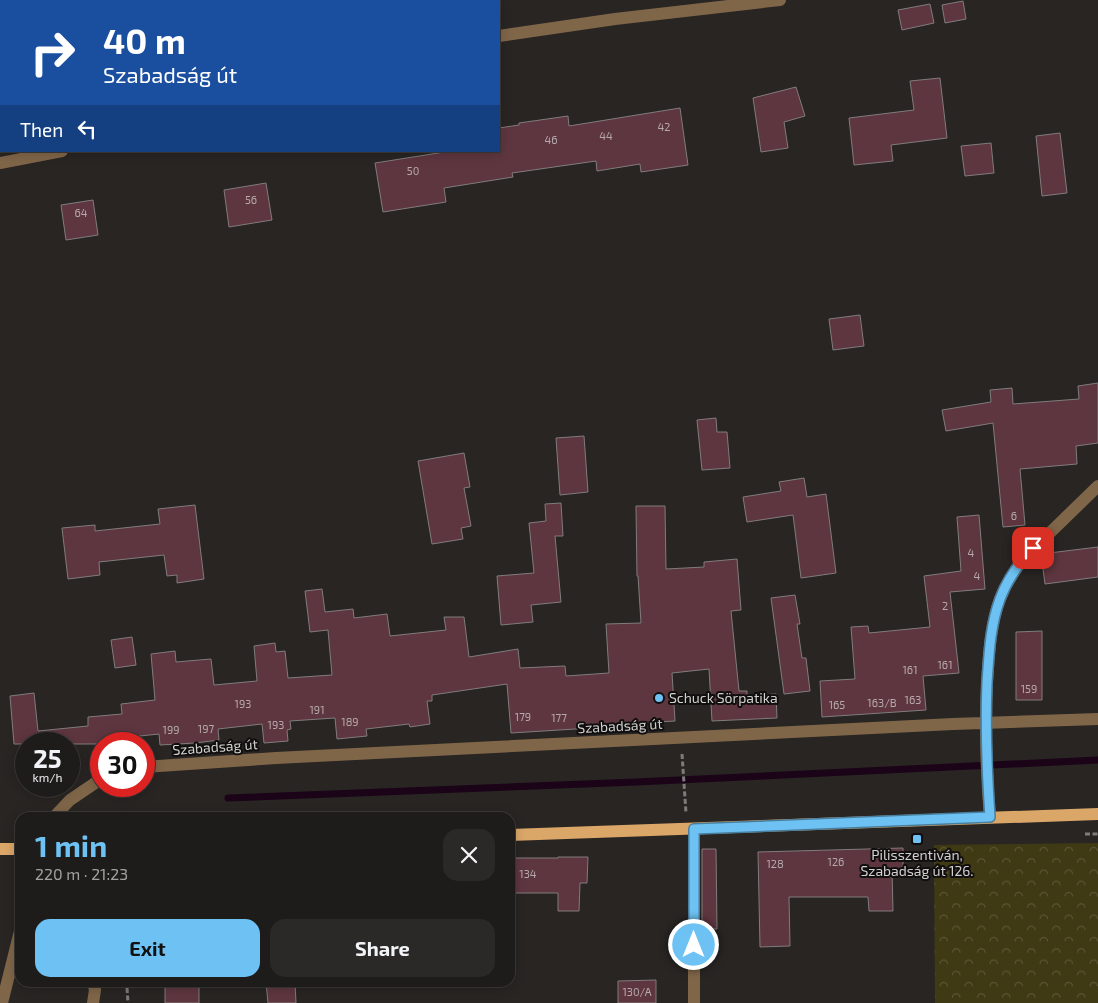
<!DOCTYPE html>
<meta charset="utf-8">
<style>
body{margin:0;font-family:"Exo 2",sans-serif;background:#2b2927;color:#f1f3f6;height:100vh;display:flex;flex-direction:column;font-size:19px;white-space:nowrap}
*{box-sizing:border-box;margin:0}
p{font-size:16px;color:#a1a1a2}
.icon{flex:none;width:28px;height:28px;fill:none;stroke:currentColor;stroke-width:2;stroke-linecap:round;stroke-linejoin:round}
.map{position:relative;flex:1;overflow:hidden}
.sheet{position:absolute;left:15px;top:812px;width:500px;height:175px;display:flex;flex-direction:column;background:#1e1c1a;border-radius:15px;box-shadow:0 2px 12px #0003,0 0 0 1px #3c3a39}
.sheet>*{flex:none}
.banner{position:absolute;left:0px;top:0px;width:500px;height:152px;box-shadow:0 2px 12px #0003,0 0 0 1px #3c3a39;background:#1a4fa0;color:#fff;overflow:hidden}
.speed{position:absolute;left:15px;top:732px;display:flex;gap:10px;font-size:25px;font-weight:700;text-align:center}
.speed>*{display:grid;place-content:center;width:65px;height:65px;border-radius:50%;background:#1e1c1a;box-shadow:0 2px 12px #0003,0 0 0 1px #3c3a39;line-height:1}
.speed small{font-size:12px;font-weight:400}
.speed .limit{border:8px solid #d22;background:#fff;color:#111}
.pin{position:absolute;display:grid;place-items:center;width:42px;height:42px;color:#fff;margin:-21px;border-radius:10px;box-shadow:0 2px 8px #0006}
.me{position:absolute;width:55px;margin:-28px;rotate:0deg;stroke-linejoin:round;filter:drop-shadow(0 0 4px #0008)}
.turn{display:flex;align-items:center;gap:18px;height:105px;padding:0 20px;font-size:22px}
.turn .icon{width:65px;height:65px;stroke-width:2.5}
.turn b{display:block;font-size:35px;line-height:42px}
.then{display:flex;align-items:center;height:48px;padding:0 20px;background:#0003;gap:10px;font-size:19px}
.round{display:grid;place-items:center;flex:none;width:52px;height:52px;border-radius:15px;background:#2b2927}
.headline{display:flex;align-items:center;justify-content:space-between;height:85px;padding:0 20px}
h1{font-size:30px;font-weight:700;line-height:38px;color:#6ec2f3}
.action{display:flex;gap:10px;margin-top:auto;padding:10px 20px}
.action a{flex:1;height:58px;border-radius:15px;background:#6ec2f3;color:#111;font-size:20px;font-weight:700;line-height:58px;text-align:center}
.action a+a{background:#2b2927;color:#f1f3f6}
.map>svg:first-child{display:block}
</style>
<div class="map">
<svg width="1098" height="1003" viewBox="0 0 1098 1003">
<defs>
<pattern id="forest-crowns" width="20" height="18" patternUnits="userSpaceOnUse" patternTransform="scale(1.25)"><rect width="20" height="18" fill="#3f3a13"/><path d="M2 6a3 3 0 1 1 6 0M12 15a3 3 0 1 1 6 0" fill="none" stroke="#5a5534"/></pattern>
</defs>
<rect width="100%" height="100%" fill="#282523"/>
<path fill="url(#forest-crowns)" d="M1098,843V1003H935L934,845Z"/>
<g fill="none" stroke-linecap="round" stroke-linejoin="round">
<path stroke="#1b0318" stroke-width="7" d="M228,798L636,782L1098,760"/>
</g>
<path fill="#5e363f" stroke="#817c7d" d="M963,1L966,19L945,23L942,5Z
M930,4L934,23L902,30L898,10Z
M940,78L947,138L891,145L893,161L854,165L849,118L914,110L910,81Z
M796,87L805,116L784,122L788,148L761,152L753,98Z
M680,108L688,165L641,172L640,164L597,171L596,161L512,173L513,177L444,188L446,202L383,212L375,163L451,151H499V128L519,125V123L568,116L569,126Z
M1060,133L1067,193L1042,196L1036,136Z
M991,143L994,173L965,176L961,146Z
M266,183L272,220L229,227L224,190Z
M93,200L98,235L66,240L61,205Z
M860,315L864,346L833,350L829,319Z
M1098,383V443L1076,446L1077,464L1020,469L1025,525L1003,527L993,423L946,431L942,410L991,402L990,390L1012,388L1013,404L1079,399L1078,386Z
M716,418L717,432H727L730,468L702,470L697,420Z
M584,436L588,492L560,495L556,438Z
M464,453L470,487L464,488L471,526L461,528L463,539L432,544L418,461Z
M804,478L807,497L826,494L836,573L801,578L793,515L747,522L743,497L781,491L779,482Z
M561,503L563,536H555L561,602L531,605L533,622L501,625L497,576L534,573L529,523L546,521L545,504Z
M195,505L204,579L177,583V575L167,576L164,555L99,562L100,575L68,579L62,528L95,525V531L160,524L158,509Z
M636,506H665L666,569L704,567V562L737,559L741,610L731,611L739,691H747V696L776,694L777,718L712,721L709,669L672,673L675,721L640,723V725L511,733L507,684L432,695V701H427L430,724L410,727L409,724L366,729L367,736L337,739L335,718L290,721L291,729L287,730L288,741L264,743L262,724L218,729L219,740L195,743L160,745L159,734L121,738V744H14L10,696L34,693L38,731L88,726V717L122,714L121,704L155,700L151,654L175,651L176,662L211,659L214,685L257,681L254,646L275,643L276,652L285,651L288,678L332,675L328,630L310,632L305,591L322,589L325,612L353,609L354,618L387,614L390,636L446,630L444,617H464L469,657L518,649L520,668L565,666L566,676L609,673L606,624L641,623L638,576H637Z
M979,515L985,589L950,592L959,673L923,676L926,710L822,717L820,681L855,679L851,627L868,626L869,633L930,627L924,576L961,571L957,517Z
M1098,547V577L1045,584L1041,554Z
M795,595L800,624H797L802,658H806L810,691L784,694L771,598Z
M1042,631V700H1016V632Z
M132,637L136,665L115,668L111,640Z
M903,848V870H892L893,911H869L868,897H789L790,946L760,947L758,852Z
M702,849H716L717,929H702Z
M558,857H588L587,883H580L579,911H558V893H510V858H558Z
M656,980V1003H618V981Z
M165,982H199V1003H165Z
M266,982H295L296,1003H268Z"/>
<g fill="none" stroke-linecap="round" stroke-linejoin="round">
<path stroke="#7e7c7a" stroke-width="3" stroke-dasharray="5 2.5" stroke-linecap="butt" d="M682,754L686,813
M1085,834H1098
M127,988L128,1003"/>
<path stroke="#806649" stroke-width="12" d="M499,36L615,19L780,0
M0,163L62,151
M144,767L276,758L953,724L1098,719
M990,817C986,772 985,728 987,682C989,654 990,626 1000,599C1006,583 1015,569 1026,556L1098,486
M53,818L70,800L101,779
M694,829V1003
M93,982L95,990L93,1003
M2,1003L20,931"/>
<path stroke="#dba769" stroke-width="12" d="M510,835L1098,814
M0,849H20"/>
</g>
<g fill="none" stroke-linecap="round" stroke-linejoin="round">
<g stroke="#487e9e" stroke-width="12">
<path id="route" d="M694,945V829L990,817C987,772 985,728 987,683C989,654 990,626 1000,599C1007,580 1019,563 1033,548"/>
</g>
<use href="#route" stroke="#6ec2f3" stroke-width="9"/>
</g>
<g fill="#6ec2f3" stroke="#100e0e" stroke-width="2">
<circle cx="659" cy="698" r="5"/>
<rect x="912" y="834" width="10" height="10" rx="2.5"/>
</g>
<g text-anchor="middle" stroke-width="4" stroke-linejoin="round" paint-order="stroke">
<g font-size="11" fill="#b6aaac">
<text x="664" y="131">42</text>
<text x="606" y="140">44</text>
<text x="551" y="144">46</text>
<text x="413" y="175">50</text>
<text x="251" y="204">56</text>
<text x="81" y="217">64</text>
<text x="1014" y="520">6</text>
<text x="971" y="557">4</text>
<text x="977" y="580">4</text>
<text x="945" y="610">2</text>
<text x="945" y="669">161</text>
<text x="910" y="674">161</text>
<text x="1029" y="693">159</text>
<text x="913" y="704">163</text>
<text x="882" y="707">163/B</text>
<text x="243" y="708">193</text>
<text x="837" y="709">165</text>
<text x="317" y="714">191</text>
<text x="523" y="721">179</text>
<text x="559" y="722">177</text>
<text x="350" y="726">189</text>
<text x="276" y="729">193</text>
<text x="206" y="733">197</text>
<text x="171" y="734">199</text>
<text x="836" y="866">126</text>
<text x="775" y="868">128</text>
<text x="528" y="878">134</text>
<text x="637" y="996">130/A</text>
</g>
<g font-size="14" fill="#d3d1d0" stroke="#100e0e" text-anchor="start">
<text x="669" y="703">Schuck Sörpatika</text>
<text x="917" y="860" text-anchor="middle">Pilisszentiván,<tspan x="917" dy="16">Szabadság út 126.</tspan></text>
</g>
<g font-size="14" fill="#d3d1d0" stroke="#100e0e">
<text transform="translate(620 726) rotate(-3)" y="5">Szabadság út</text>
<text transform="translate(215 747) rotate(-4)" y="5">Szabadság út</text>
</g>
</g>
</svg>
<div class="speed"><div>25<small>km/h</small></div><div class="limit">30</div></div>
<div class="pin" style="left:1033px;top:548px;background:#d93025"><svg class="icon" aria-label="arrive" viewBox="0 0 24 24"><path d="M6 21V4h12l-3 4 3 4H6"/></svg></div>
<svg class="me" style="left:694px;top:945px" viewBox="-20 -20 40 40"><circle r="17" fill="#6ec2f3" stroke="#fff" stroke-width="3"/><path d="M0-11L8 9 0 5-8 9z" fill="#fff"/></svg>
<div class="banner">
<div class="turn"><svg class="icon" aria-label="right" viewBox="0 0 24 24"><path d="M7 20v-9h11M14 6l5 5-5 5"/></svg><div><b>40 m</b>Szabadság út</div></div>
<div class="then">Then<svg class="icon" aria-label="left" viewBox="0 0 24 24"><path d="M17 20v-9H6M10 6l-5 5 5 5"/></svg></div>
</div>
<section class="sheet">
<div class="headline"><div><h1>1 min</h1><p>220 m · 21:23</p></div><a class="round"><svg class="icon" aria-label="close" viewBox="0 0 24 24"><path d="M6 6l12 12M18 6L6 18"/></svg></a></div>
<div class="action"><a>Exit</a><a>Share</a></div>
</section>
</div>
